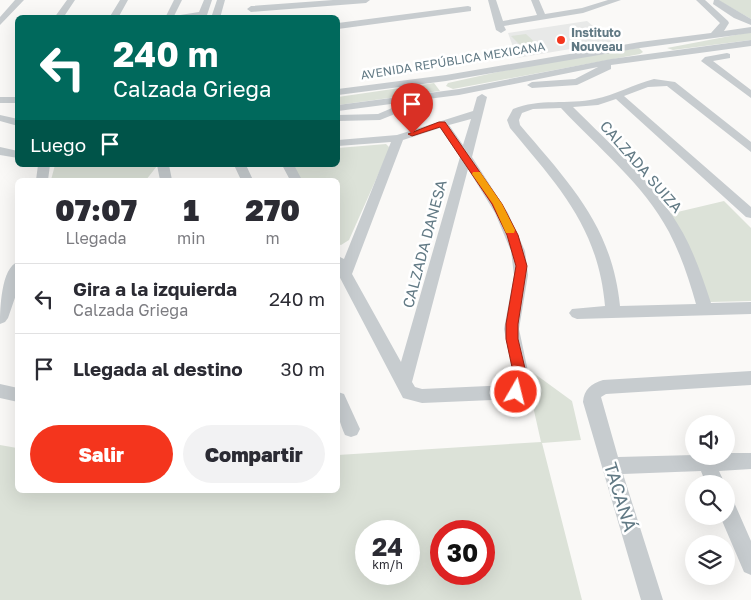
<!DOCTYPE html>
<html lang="es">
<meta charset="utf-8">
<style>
body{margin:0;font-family:"Golos Text",sans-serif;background:#f2f2f3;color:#2b2b33;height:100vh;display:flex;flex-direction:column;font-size:19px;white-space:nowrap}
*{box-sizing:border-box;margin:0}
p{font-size:16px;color:#7c7c81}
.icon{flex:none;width:28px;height:28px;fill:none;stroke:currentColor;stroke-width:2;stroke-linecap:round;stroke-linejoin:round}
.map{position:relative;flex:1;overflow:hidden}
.panel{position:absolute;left:15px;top:178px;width:325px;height:315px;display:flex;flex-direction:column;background:#fff;border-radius:8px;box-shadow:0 5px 20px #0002}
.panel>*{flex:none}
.banner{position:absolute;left:15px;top:15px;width:325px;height:152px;border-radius:8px;box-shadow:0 5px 20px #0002;background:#00695c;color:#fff;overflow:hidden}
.fabs{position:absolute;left:685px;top:415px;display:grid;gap:10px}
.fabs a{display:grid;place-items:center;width:50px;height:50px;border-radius:50%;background:#fff;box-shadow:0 5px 20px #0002;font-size:25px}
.speed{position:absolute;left:355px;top:520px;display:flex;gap:10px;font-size:25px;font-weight:700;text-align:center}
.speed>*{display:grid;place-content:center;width:65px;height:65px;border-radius:50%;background:#fff;box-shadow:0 5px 20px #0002;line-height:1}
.speed small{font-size:12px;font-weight:400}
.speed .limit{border:8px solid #d22;background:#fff;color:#111}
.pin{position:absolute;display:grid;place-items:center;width:42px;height:42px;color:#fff;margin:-51px -21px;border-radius:50% 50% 50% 0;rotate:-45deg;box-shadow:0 0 5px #0007}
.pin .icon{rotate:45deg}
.me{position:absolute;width:55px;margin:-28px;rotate:8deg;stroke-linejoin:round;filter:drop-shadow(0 0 4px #0008)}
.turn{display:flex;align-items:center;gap:18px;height:105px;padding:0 15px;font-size:22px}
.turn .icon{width:65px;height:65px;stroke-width:2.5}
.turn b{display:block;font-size:35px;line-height:42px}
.then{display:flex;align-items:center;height:48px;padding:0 15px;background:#0003;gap:10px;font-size:19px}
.eta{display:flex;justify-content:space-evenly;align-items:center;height:85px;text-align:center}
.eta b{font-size:30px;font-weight:800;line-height:35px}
.action{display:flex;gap:10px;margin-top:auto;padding:10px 15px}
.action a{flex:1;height:58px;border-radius:30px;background:#f4351d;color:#fff;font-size:20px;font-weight:800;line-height:58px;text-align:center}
.action a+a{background:#f2f2f3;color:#2b2b33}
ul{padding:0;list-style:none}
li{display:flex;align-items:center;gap:15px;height:70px;padding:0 15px;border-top:1px solid #e1e1e2}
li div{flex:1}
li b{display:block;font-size:19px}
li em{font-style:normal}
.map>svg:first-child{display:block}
</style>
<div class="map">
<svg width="751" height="600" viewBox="0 0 751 600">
<rect width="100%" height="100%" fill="#faf9f7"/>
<path fill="#e8e9e8" d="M587,21L612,42L517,58L508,33Z"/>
<path fill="#dce2d8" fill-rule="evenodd" d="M718,0H751V19Z
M751,32V40L673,50L667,48Z
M526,34L540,47L524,49L511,36Z
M639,48L643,52L640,54L453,89L446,86L448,83L534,64Z
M434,83L440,91L338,105V97Z
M386,144L390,148L349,240L341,245L338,244V180H300L292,165H338V148Z
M55,165H156L157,166L146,180H51Z
M724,201L751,228V301L710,302L669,214Z
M524,366L572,401L581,440L542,443L582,600H0V445L17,448L18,490H338V455L541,442ZM366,531H409V574H366ZM441,531H484V574H441Z"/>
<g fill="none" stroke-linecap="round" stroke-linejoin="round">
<path fill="#c7cccf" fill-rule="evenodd" d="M15,0H24L0,25V17Z
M67,0H75L63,18H54Z
M120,0H128L118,18H109Z
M174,0H182L174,16L199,12L204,0H212L206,18H165Z
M217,0H225L220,18H211Z
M333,0H370L366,3L251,12L247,9L251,6Z
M488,0H496L503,21L537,15L531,0H539L545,14L582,8L608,0H621L583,13L504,26L506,30L501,33L496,30Z
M696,0H705L728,21L729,23L724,31L751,27V33L640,48L446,81L338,95V89L446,75L640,42L711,33L720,23Z
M714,0H719L751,19V25L734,18L713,4Z
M468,6L471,7V11L338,29V23Z
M751,40V46L611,65V69L577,85L532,88L527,85L532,82L575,79L598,67L459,95L420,100V104L380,120L338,121V115L378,114L406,102L338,111V105L459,89L611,59Z
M727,53L730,54V58L713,61L751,90V98L701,61L705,57Z
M654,79L675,82L751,142V152L667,86L648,87L624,96L751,207V218L746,217L616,99L598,105L573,107C612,146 656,184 683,233C695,255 703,279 711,303L751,302V314L577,319L572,317L569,313L572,309L605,306C598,227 559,187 510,128L507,120L513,109C539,98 568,105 595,99C615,95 634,84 654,79ZM561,108C598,148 643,183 669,232C681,255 689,279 696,304L620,306C612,226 570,184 520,125L519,120L522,113L533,109Z
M482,94L487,97L472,157L508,213L525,251L528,275L519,329L530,381L522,397L516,399L422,403L403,398L338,274V256L344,259L391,142L338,146V140L397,135L473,111L477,97ZM471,119L463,145L449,125ZM440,128L460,157L401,362L352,274L403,140ZM468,169L495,213L511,251L514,275L504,329L514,381L511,385L422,389L415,387L412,382Z
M0,97H18V103H0Z
M0,115L18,119V126L0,121Z
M0,147L18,151V158L0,155Z
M38,165H50L48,180H36Z
M157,165H169L172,180H160Z
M234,165H246L253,180H241Z
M282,165H294L302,180H290Z
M18,262V289L8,318L5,322L0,324C0,310 1,267 18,262Z
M751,371V385L606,394L601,397L618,457L694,455L726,456V453H751V469L719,471L725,484H706L701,471L623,474L663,600H641L583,402C584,389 591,384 603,380Z
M0,384L18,388V402L0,398Z
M338,392L344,394L360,429L357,435L351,437L345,435C338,420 336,407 338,392Z
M726,498L733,500L751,541V575L744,572L720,516H726Z"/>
</g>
<path fill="#f4351d" stroke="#9f2213" d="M439,122H445L502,204L518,235L527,266L518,324V339L528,381L520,396L516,398L509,392L515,381L506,339V324L516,266L507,235L492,204L440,127L412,136L408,134Z"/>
<path fill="#f59e0b" d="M473,172H480L502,204L515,230L514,233H506L493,204L472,174Z"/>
<circle fill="#f4351d" stroke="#fff" stroke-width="2" cx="561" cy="40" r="5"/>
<g text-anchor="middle" stroke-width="5" stroke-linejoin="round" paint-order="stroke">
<g font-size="12" font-weight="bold" fill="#627a85" stroke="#fff" text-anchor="start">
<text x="571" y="37">Instituto<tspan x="571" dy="14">Nouveau</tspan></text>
</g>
<g font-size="12" fill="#627a85" stroke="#fff">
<text transform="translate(453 61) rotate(-9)" y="4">AVENIDA REPÚBLICA MEXICANA</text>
</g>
<g font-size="15" fill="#627a85" stroke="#fff">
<text transform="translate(641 167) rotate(49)" y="5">CALZADA SUIZA</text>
<text transform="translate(425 244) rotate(-75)" y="5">CALZADA DANESA</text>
</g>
<g font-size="18" fill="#627a85" stroke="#fff">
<text transform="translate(620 497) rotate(73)" y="6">TACANÁ</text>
</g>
</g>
</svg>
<div class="fabs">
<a><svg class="icon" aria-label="sound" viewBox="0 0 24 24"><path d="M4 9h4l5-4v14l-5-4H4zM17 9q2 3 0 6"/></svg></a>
<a><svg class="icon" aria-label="search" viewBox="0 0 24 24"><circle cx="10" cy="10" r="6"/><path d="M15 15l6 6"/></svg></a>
<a><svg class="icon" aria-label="layers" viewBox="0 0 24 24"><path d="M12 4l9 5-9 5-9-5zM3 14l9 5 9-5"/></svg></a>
</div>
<div class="speed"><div>24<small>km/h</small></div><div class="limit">30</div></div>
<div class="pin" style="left:412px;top:134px;background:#d93025"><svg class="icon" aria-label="arrive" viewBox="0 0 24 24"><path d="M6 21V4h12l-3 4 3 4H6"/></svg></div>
<svg class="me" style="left:516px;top:392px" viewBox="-20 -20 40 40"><circle r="17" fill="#f4351d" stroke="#fff" stroke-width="3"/><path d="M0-11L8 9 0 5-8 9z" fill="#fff"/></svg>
<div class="banner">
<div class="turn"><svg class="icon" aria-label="left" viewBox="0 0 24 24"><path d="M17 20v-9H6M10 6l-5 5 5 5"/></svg><div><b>240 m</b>Calzada Griega</div></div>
<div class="then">Luego<svg class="icon" aria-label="arrive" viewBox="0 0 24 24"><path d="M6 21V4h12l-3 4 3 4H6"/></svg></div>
</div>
<section class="panel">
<div class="eta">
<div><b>07:07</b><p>Llegada</p></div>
<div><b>1</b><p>min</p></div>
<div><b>270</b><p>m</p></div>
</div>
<ul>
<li><svg class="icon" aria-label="left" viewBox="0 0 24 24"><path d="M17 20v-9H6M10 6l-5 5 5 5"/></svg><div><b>Gira a la izquierda</b><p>Calzada Griega</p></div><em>240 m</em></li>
<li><svg class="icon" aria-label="arrive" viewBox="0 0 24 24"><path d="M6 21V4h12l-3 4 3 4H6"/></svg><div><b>Llegada al destino</b></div><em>30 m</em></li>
</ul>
<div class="action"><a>Salir</a><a>Compartir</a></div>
</section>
</div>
